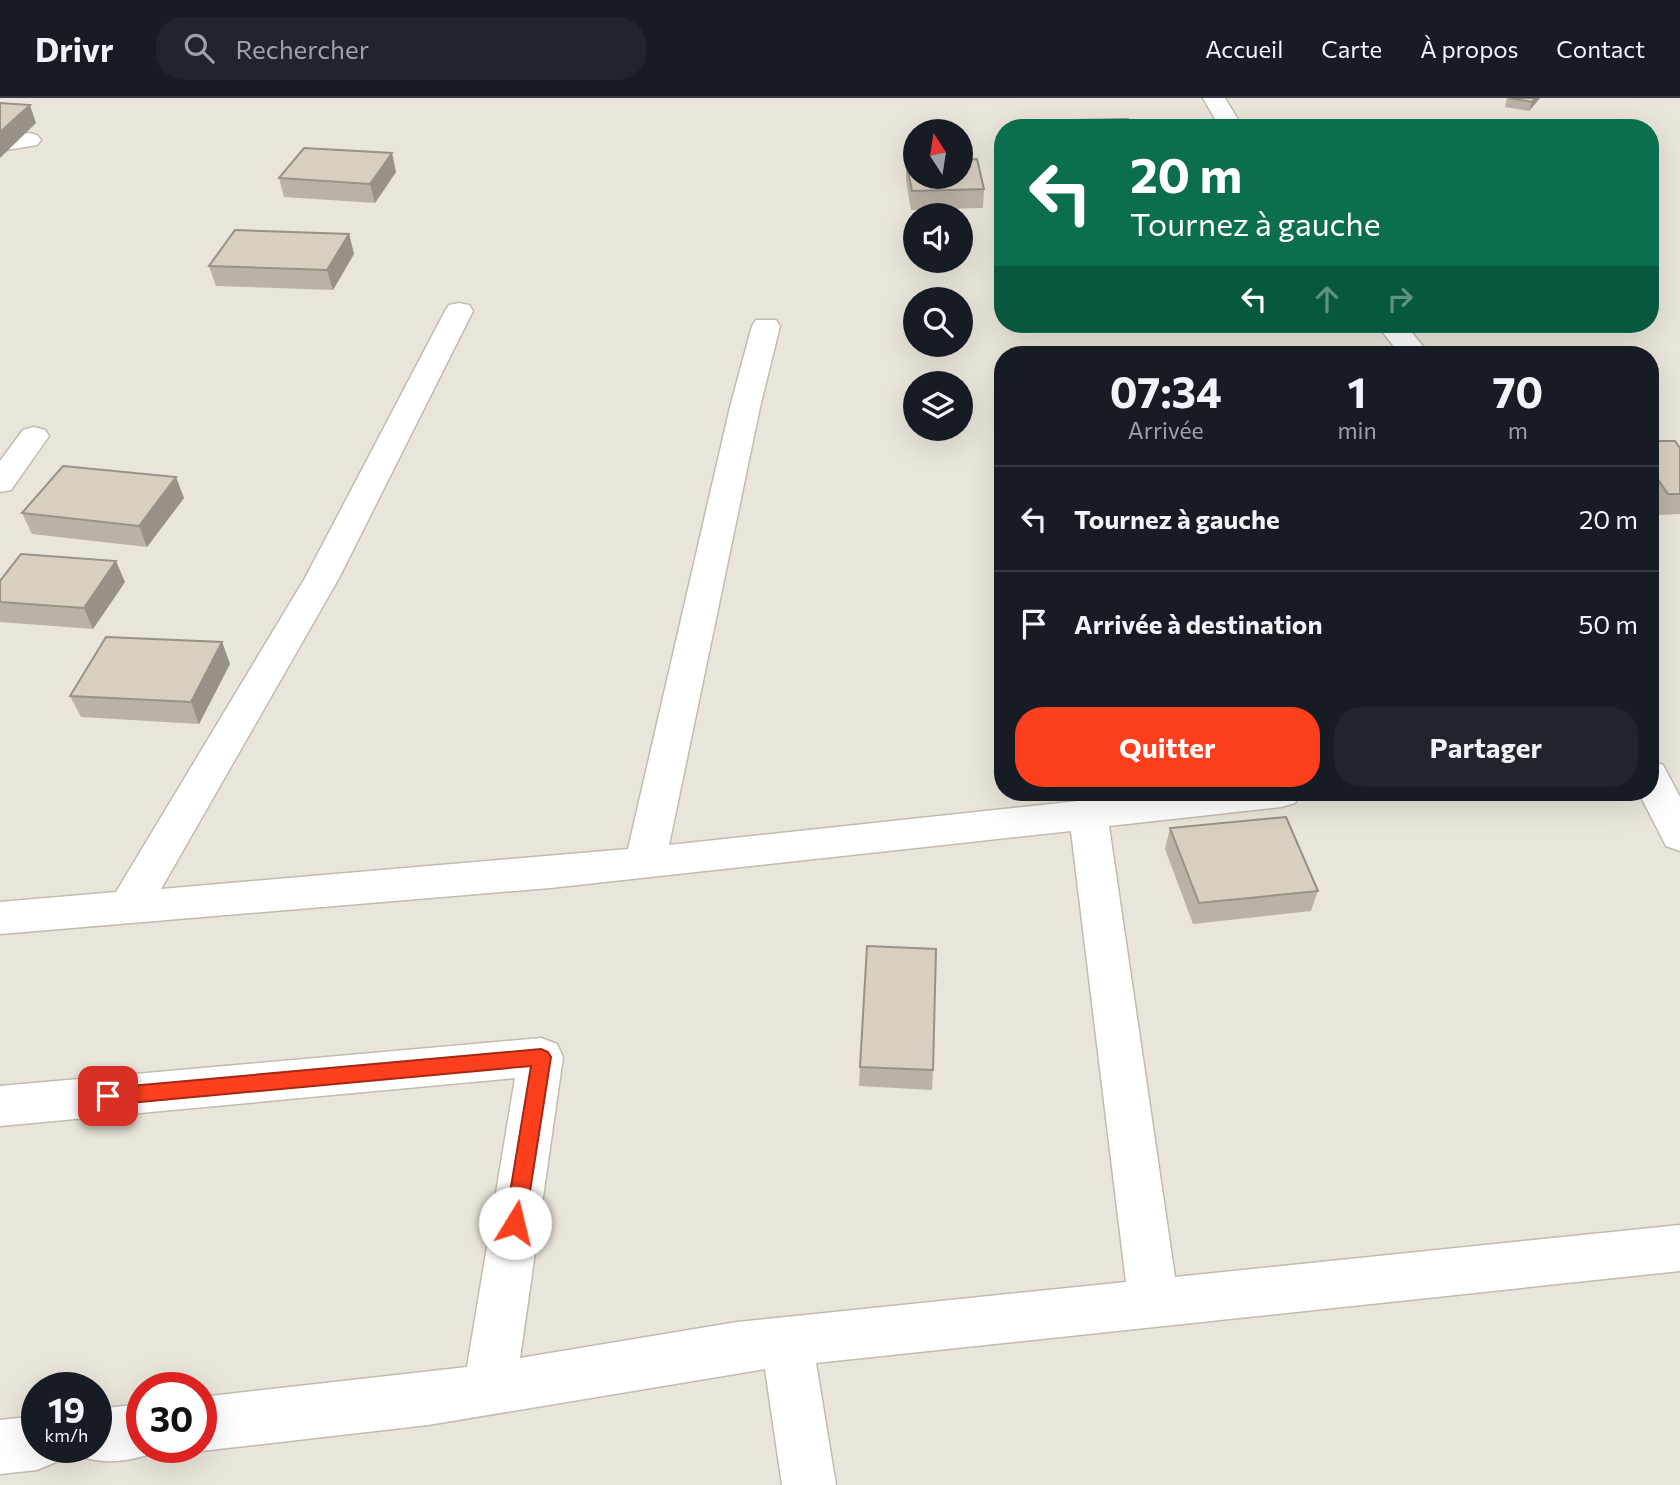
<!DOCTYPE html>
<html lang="fr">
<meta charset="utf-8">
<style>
body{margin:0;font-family:Commissioner,sans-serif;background:#20242c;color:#f1f3f6;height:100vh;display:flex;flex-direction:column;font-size:26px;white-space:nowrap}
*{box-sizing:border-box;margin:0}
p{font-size:23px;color:#9ea1a6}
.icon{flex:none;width:38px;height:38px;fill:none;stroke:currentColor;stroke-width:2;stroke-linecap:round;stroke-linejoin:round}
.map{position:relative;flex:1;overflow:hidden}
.drawer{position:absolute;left:994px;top:248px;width:665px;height:455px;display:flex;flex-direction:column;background:#171b24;border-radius:28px;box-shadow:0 7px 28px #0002}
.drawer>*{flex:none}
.top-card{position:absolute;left:994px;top:21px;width:665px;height:214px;border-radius:28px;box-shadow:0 7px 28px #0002;background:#0b6e4f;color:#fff;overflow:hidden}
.needle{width:46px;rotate:348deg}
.fabs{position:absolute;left:903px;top:21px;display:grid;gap:14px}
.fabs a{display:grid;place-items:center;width:70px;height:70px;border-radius:50%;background:#171b24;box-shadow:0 7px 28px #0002;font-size:35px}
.speed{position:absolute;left:21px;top:1274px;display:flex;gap:14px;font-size:35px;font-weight:700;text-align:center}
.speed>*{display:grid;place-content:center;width:91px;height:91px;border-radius:50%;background:#171b24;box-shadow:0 7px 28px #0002;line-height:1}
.speed small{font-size:18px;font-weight:400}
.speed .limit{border:10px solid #d22;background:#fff;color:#111}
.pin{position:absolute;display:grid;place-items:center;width:60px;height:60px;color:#fff;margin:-30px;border-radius:14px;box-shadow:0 4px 10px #0006}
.me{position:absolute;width:77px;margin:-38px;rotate:9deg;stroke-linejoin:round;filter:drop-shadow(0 0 5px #0008)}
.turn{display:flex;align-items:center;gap:24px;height:147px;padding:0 21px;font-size:32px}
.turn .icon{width:91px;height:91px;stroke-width:2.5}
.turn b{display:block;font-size:49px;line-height:60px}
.lanes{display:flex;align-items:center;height:66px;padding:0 21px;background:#0003;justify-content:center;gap:35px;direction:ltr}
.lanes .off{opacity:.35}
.eta{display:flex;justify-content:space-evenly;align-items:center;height:119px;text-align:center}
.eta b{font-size:42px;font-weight:700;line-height:49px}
.cta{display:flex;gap:14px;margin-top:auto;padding:14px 21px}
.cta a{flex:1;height:80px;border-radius:28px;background:#fc3f1d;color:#fff;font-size:28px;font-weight:700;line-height:80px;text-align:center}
.cta a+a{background:#20242c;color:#f1f3f6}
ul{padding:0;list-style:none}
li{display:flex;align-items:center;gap:21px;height:105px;padding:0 21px;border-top:2px solid #363941}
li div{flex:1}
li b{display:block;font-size:26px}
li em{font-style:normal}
header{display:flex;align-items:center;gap:42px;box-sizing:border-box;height:98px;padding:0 35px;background:#171b24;border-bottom:2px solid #363941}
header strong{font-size:33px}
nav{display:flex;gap:38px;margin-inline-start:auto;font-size:24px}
.search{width:490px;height:63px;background:#20242c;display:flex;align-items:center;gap:18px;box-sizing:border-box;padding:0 24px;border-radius:28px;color:#9ea1a6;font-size:26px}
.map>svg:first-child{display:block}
</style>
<header>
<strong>Drivr</strong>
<div class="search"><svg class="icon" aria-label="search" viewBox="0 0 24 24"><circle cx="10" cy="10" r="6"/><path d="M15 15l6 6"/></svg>Rechercher</div>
<nav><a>Accueil</a><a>Carte</a><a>À propos</a><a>Contact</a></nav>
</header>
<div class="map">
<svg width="1680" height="1387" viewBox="0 0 1680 1387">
<rect width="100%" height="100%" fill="#f6f3ec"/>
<path fill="#eae5da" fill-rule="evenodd" d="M0,0H1680V1387H0ZM1003,30H1650V226H1003ZM915,33H961V79H915ZM915,117H961V163H915ZM915,201H961V247H915ZM1003,257H1650V695H1003ZM915,285H961V331H915ZM37,1290H96V1349H37ZM142,1290H201V1349H142Z"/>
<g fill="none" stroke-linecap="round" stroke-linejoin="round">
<g stroke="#c2bbae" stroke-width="3">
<path id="minor" d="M1203,0H1225L1243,30H1220Z
M29,35L37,37L41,42L37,47L0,53V39Z
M459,205L469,207L473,213L339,480L161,791L628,751L730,309L752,228L756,222H776L780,228L760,309L669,747L1152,695H1300L1295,705L1281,709L1109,728L1175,1179L1680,1127V1173L816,1265L836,1387H782L765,1271L428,1327L201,1353L193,1349H201V1299L467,1269L515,980L0,1028V988L541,940L557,946L563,959L520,1260L737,1224L1126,1184L1071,733L550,790L0,836V804L116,794L305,480L445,213L449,207Z
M1376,226H1405L1430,257H1401Z
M34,329L45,332L49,338L11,392L0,394V363L23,332Z
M1650,663L1663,667L1680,699V753L1666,748L1639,695H1650Z
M142,1306V1349H162L161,1352C134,1363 104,1368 77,1357L74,1349H96V1311Z
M37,1318V1349H62L56,1364L37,1372L0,1376V1322Z"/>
</g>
<use href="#minor" fill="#fff" fill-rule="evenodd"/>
</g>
<path fill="#bab2a6" d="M1507,0H1540L1529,13L1505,9Z
M906,63L984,91L983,110L911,112L906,82Z
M396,74L375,105L284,99L279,80Z
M349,136L354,156L333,192L216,188L209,168Z
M1650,343L1680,350V416L1658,417L1650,405Z
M184,400L147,449L32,436L22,415Z
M0,483L125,484L93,531L0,524Z
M222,544L230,566L199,626L81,619L70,598Z
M1170,730L1318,793L1311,813L1193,826L1165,751Z
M860,969L933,972L932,992L859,988Z"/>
<path fill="#979187" d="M1535,0H1540L1529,13L1532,4Z
M30,7L36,25L0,60V34Z
M392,55L396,74L375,105L370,86Z
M349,136L354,156L333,192L327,172Z
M176,379L184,400L147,449L139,428Z
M116,463L125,484L93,531L84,510Z
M222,544L230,566L199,626L191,604Z"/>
<path fill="#d8cfc1" stroke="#979187" stroke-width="2" d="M1509,0H1535L1532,4Z
M0,5L30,7L0,34Z
M1128,21L1132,30H1081L1078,22Z
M304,50L392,55L370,86L279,80Z
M977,61L984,91L912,93L906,63H915V79H961V62Z
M235,132L349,136L327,172L209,168Z
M1650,343H1675L1680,350V396H1668L1650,370Z
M63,368L176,379L139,428L22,415Z
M21,456L116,463L84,510L0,504V483Z
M106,539L222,544L191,604L70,598Z
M1286,719L1318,793L1199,805L1170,730Z
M867,848L936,851L933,972L860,969Z"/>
<path fill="#fc3f1d" stroke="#a42913" stroke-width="2" d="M541,951L548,954L551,959L525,1125L522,1132L515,1134L508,1132L505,1125L531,968L108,1007L102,1004L99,998L102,993L108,990Z"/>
</svg>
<div class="fabs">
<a><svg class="needle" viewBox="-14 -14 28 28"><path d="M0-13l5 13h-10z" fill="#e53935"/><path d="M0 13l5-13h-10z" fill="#9ea1a6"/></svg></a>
<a><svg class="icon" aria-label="sound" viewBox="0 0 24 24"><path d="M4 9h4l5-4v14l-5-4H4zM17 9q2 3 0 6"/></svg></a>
<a><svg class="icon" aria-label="search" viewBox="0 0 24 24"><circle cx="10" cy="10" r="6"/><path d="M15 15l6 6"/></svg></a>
<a><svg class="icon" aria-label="layers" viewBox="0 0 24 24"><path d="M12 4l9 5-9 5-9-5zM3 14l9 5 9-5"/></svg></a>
</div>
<div class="speed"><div>19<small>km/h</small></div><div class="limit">30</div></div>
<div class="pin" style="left:108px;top:998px;background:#d93025"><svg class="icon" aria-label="arrive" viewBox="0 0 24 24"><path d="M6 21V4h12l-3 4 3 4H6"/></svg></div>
<svg class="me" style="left:515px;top:1125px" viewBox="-20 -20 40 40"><circle r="19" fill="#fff"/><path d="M0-13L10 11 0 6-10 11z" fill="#fc3f1d"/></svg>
<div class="top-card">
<div class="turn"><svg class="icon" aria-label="left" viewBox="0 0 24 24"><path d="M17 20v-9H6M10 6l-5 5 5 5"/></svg><div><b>20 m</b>Tournez à gauche</div></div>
<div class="lanes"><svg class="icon" aria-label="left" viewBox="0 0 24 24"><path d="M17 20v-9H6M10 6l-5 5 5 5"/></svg><svg class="icon off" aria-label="ahead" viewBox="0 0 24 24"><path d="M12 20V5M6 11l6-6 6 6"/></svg><svg class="icon off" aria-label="right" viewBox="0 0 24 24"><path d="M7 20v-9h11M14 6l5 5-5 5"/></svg></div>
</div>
<section class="drawer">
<div class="eta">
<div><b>07:34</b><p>Arrivée</p></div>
<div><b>1</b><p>min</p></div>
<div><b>70</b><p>m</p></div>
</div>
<ul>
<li><svg class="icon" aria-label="left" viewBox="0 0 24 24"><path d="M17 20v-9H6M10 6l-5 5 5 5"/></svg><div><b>Tournez à gauche</b></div><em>20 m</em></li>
<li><svg class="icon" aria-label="arrive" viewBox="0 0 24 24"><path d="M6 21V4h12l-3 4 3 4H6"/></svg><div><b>Arrivée à destination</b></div><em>50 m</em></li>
</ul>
<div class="cta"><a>Quitter</a><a>Partager</a></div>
</section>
</div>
